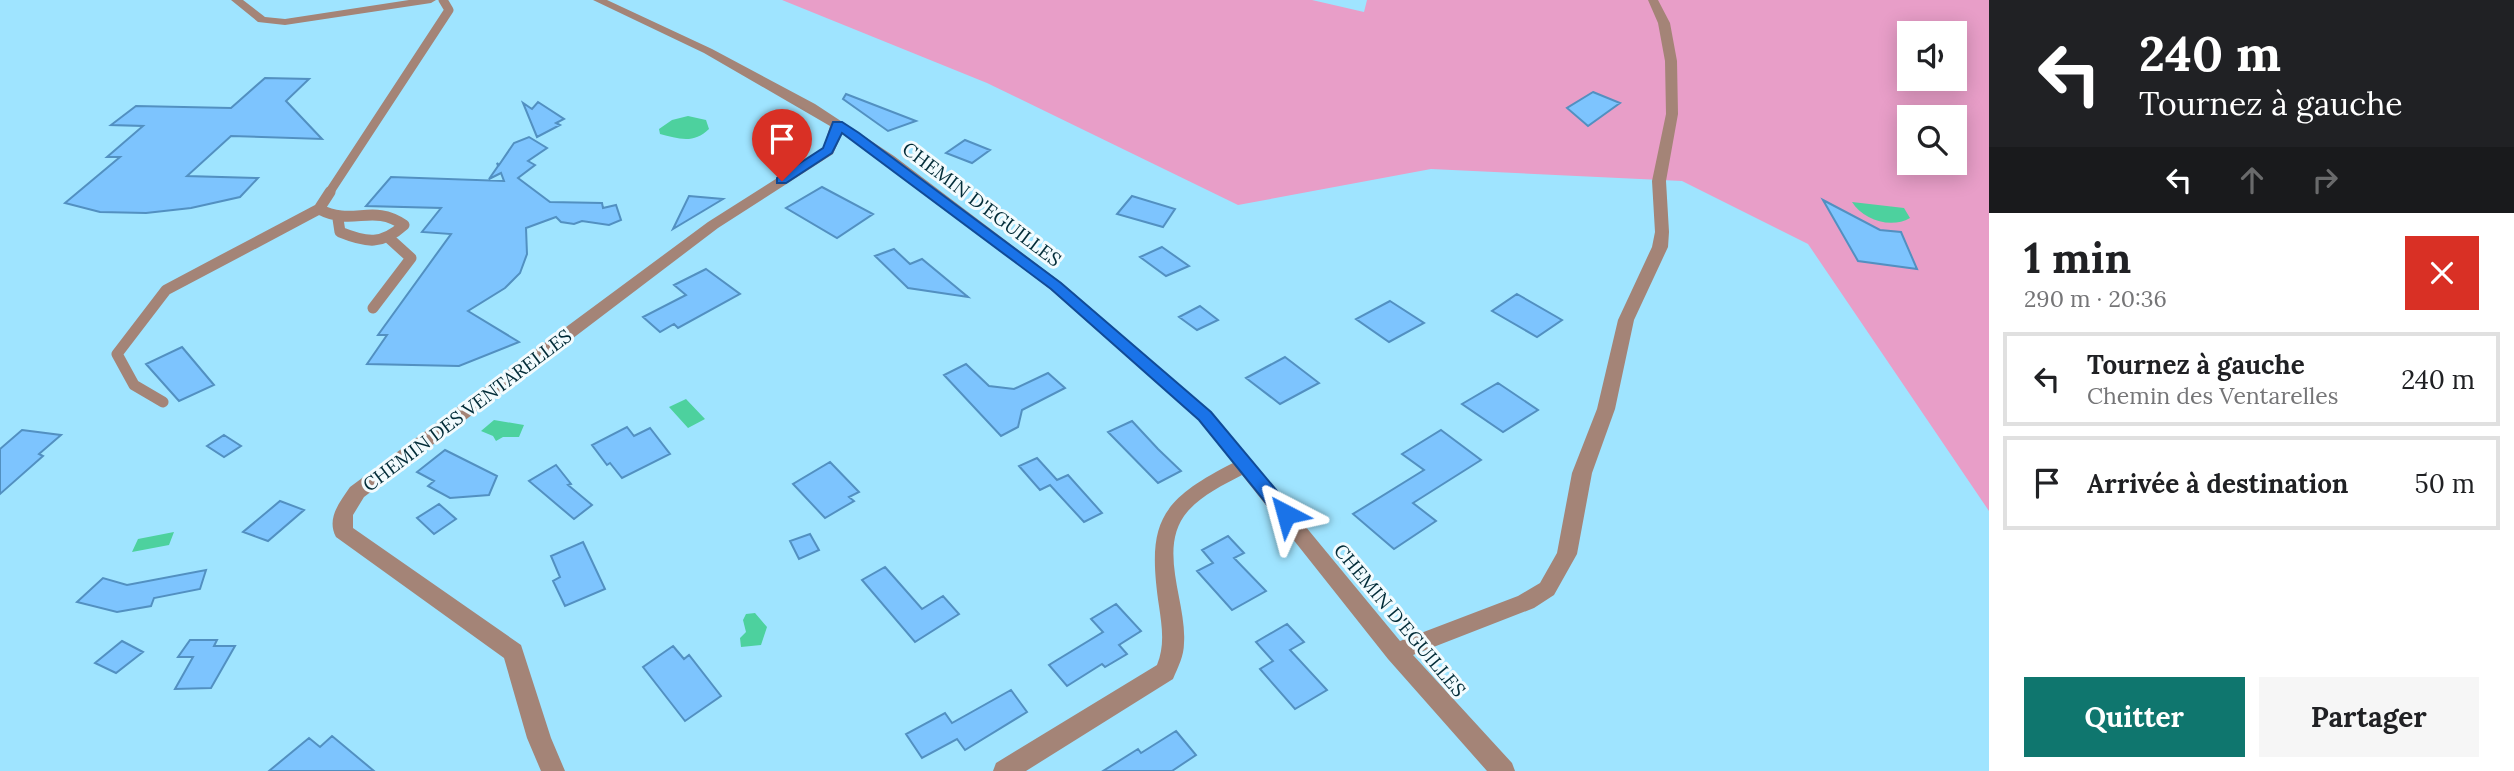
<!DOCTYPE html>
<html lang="fr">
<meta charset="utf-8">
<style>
body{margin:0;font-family:Lora,serif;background:#f6f6f6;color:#202124;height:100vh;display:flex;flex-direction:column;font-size:26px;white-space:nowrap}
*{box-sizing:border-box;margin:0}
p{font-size:23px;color:#757577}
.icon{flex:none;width:38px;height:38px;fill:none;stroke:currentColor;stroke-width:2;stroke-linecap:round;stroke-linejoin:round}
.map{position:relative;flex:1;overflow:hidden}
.side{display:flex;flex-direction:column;background:#fff;width:525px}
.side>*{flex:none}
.guide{background:#202124;color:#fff;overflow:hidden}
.tools{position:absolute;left:1897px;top:21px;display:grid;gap:14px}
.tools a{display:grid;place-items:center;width:70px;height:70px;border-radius:0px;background:#fff;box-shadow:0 4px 18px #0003;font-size:35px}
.pin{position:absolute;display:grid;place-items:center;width:60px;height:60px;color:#fff;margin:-72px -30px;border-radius:50% 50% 50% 0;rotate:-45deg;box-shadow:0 0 7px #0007}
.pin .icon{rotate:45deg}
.me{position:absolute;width:77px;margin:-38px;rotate:321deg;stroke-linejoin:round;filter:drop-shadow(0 0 5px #0008)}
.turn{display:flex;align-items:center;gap:24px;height:147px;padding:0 35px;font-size:32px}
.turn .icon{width:91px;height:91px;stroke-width:2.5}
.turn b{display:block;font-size:49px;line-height:60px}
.lanes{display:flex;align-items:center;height:66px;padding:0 35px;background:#0003;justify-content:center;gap:35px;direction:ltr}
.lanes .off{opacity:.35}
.round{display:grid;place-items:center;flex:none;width:74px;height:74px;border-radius:0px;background:#f6f6f6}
.headline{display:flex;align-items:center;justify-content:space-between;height:119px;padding:0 35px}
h1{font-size:42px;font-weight:700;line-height:52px}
.primary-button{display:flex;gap:14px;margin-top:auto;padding:14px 35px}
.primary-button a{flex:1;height:80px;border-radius:0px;background:#0f766e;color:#fff;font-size:28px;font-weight:700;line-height:80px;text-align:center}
.primary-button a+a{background:#f6f6f6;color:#202124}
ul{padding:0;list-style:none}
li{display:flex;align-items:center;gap:21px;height:94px;margin:0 14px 10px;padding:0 21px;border:4px solid #e0e0e0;border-radius:0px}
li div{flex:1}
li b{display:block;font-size:26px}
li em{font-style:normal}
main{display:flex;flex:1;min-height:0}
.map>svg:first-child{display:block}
</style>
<main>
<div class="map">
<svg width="1989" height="771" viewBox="0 0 1989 771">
<rect width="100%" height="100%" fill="#9fe4ff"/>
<path fill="#e89ec8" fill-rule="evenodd" d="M782,0H1312L1364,12L1367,0H1989V511L1808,244L1682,181L1431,169L1238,205L987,83ZM1909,33H1955V79H1909ZM1909,117H1955V163H1909Z"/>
<path fill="#4dd19e" d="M688,116L706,120L709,129C693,145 677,138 660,134L659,129L672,120Z
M1852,202L1904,208L1910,218C1891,229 1863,220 1852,202Z
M686,399L705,419L688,428L669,407Z
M494,420L524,425L519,437H503L496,441L493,436L481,431Z
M174,532L169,545L132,552L138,539Z
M755,613L767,627L761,645L741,647L740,638L746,632L743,620L746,614Z"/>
<path fill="#7dc4fe" stroke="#5290c1" stroke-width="2" d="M265,78L309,79L286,101L322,139L231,136L187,176L258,178L240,197L191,208L146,213L100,212L65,203L120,157H107L143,126L111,125L136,106L231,108Z
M1593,92L1620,103L1588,126L1567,108Z
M846,94L916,121L888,131L843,99Z
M538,102L564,119L556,123L560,125L537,137L523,103L532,109Z
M529,137L547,148L528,161L535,165L518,178L550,202L602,203L603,208L616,205L621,220L609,225L582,221L574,224L561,222L556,217L526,228L527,254L520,273L505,288L468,311L519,342L459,366L367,364L387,335H378L451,234L422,232L441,208L366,206L391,177L504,181L501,173L489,179L498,166L497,163L499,165L514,143Z
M965,140L990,150L972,163L946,153Z
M822,187L873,214L837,238L786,208Z
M689,196L723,199L673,229Z
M1132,196L1175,209L1163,227L1117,214Z
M1823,200L1880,230L1901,232L1917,269L1858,261Z
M1162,247L1189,266L1166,276L1140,257Z
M894,249L910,264L922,259L968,297L908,288L875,256Z
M706,269L740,294L678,328L674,324L660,332L643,317L686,295L674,285Z
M1517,294L1562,320L1537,337L1492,311Z
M1390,301L1424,323L1389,342L1356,319Z
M1200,306L1218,320L1197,330L1179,317Z
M182,347L214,385L179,401L146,364Z
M1285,357L1319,383L1280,404L1246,378Z
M966,364L989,386L1014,389L1048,373L1065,388L1022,410L1018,427L1001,436L944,375Z
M1498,383L1538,410L1503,432L1462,404Z
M1132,421L1158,449L1181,471L1158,483L1108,432Z
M627,427L634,436L650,428L670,454L622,478L610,463L607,465L592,445Z
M22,430L61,435L39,454L43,456L0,494V449Z
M1441,430L1481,460L1413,503L1436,521L1394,549L1353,514L1424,470L1402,454Z
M224,435L241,446L224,457L207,446Z
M445,450L497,476L489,495L450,498L428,486L434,481L417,472Z
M1037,458L1057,480L1068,475L1102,513L1084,522L1050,485L1040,490L1019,466Z
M830,462L859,492L849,497L854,501L825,518L793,484Z
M556,465L571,484L568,485L592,505L574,519L529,481Z
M280,501L304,510L268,541L243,532Z
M439,504L456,519L434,534L417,518Z
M810,534L819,550L799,559L790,541Z
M1228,536L1244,553L1234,558L1266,591L1232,610L1197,571L1213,563L1202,550Z
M583,542L605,589L565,606L553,581L560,577L551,556Z
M885,567L922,609L943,596L959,614L915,642L862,580Z
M206,570L200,589L154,598L151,606L117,612L77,602L103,578L127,585Z
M1116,604L1141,631L1119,645L1127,654L1105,667L1102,664L1067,686L1049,665L1103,632L1091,619Z
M1287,624L1304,642L1290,650L1327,690L1295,709L1260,669L1273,661L1256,642Z
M190,640H217L214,646H235L211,688L175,689L193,657H178Z
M122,641L143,652L116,673L95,663Z
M673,646L684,659L689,655L721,696L685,721L643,667Z
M1011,690L1027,712L965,750L957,739L922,758L906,734L945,713L952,723Z
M1176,731L1196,755L1172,771H1103L1138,749L1141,753Z
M332,736L374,771H269L309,738L320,747Z"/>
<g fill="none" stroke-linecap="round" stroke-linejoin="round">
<path stroke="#a48477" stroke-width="9" d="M329,193L449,10L443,0"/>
<path stroke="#a48477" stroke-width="11" d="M319,209C353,227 372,203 404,225C382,245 367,243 340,232L338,219
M373,308L411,258L390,239
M163,402L134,385L117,354L166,290L319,209L330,192"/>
<path fill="#a48477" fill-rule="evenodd" d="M231,0H243L265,17L285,19L409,0H436L431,3L285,25L258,22Z
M593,0H607L712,49L815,104L894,156L1062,283L1211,412L1400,641L1518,596L1540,583L1557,553L1572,473L1597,409L1618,320L1652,247L1655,232L1652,181L1666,114L1665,61L1658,23L1648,0H1658L1670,23L1677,61L1678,114L1666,181L1669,232L1668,247L1634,320L1615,409L1592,473L1577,554L1554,595L1534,608L1413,655L1512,763L1515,771H1487L1388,659L1242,475C1223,485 1202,495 1188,511C1156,547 1187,602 1184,643C1184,656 1178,667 1173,679L1026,771H993L996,763L1157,665C1165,645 1162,627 1159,606C1147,524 1158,501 1233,463L1199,420L1050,289L884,162L842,134L833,154L718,228L364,497L353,515V528L521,645L551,738L565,771H541L527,738L504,658L336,537C326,518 340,502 350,487L708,222L823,149L830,126L704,53Z"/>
</g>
<path fill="#1a73e8" stroke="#114b97" stroke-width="2" d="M833,122H842L859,133L1061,283L1211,412L1292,509L1295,514L1292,519H1279L1199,420L1051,289L842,133L832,153L786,183H777V178L823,148Z"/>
<g text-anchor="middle" stroke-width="6" stroke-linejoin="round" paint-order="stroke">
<g font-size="19" fill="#022c38" stroke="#f2fbfe">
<text transform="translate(982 204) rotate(37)" y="7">CHEMIN D'EGUILLES</text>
<text transform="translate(467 410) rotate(-37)" y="7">CHEMIN DES VENTARELLES</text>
<text transform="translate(1400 620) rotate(50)" y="7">CHEMIN D'EGUILLES</text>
</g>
</g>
</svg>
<div class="tools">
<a><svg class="icon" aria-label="sound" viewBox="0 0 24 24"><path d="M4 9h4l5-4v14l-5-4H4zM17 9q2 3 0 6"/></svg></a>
<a><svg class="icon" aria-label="search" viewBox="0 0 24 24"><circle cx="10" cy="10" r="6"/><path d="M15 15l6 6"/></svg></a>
</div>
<div class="pin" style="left:782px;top:181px;background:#d93025"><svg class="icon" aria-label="arrive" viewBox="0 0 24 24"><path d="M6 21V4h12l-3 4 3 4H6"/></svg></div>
<svg class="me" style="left:1286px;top:514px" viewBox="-20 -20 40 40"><path d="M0-17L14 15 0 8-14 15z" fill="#1a73e8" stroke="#fff" stroke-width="4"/></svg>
</div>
<section class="side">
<div class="guide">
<div class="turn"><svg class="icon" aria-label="left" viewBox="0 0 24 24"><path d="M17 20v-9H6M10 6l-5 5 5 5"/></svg><div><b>240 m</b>Tournez à gauche</div></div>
<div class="lanes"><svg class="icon" aria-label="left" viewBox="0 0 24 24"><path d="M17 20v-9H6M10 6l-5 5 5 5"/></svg><svg class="icon off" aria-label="ahead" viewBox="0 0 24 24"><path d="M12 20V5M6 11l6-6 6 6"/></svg><svg class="icon off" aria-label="right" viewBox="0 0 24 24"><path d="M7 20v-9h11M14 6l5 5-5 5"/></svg></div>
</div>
<div class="headline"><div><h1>1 min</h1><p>290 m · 20:36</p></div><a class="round" style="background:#d93025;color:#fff"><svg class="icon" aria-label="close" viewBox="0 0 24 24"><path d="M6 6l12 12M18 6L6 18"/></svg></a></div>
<ul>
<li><svg class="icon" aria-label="left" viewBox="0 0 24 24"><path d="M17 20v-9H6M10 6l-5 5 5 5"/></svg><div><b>Tournez à gauche</b><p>Chemin des Ventarelles</p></div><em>240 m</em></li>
<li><svg class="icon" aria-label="arrive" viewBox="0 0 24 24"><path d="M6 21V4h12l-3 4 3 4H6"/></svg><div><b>Arrivée à destination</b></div><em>50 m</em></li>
</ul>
<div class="primary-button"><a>Quitter</a><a>Partager</a></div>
</section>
</main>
